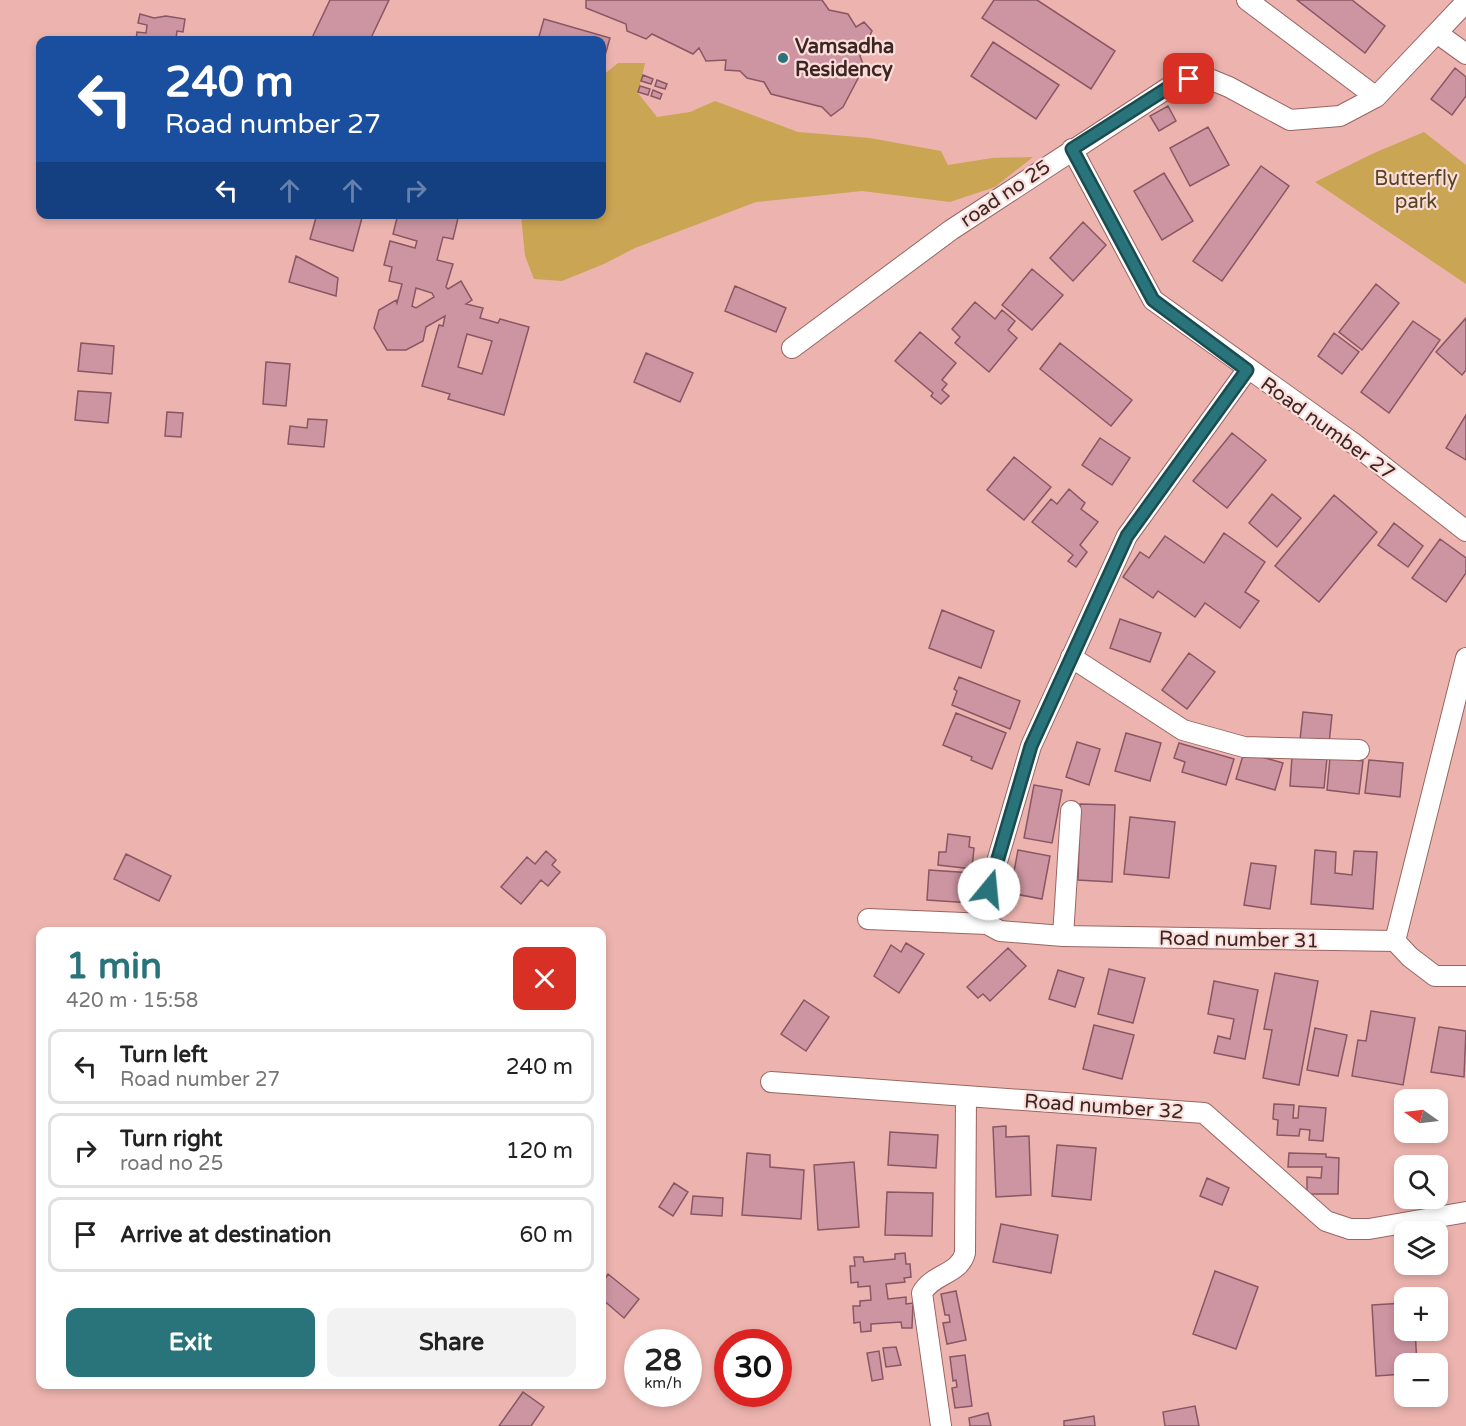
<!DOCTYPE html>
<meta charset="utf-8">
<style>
body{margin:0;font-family:"Varela Round",sans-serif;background:#f2f2f2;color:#222;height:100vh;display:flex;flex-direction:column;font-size:22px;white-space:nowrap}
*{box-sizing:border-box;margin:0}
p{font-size:20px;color:#767676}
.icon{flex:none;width:33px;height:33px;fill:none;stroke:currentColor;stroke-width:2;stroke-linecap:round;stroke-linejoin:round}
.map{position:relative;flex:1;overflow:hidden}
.panel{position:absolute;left:36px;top:927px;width:570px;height:462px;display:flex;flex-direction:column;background:#fff;border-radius:12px;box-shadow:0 3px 9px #0003}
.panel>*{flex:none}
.guide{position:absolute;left:36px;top:36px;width:570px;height:183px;border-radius:12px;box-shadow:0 3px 9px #0003;background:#1a4fa0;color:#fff;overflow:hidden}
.needle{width:39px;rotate:284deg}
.controls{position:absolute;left:1394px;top:1089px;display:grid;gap:12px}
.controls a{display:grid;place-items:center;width:54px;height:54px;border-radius:12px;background:#fff;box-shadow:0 3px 9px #0003;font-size:30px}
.speed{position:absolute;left:624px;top:1329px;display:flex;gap:12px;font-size:30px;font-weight:700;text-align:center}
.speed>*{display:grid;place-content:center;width:78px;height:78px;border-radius:50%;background:#fff;box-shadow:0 3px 9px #0003;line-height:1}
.speed small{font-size:15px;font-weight:400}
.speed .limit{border:9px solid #d22;background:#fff;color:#111}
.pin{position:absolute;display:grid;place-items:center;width:51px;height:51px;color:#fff;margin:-26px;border-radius:12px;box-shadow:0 3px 9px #0006}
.me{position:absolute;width:66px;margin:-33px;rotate:17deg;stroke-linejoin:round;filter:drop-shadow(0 0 4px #0008)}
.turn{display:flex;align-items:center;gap:21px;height:126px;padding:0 30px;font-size:27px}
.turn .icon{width:78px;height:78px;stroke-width:2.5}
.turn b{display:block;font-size:42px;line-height:51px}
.lanes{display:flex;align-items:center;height:57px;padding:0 30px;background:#0003;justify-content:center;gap:30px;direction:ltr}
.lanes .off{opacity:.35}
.round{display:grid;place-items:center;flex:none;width:63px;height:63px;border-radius:12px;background:#f2f2f2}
.headline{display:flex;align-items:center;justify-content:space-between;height:102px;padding:0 30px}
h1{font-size:36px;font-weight:700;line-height:45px;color:#29737a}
.cta{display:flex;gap:12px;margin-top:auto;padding:12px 30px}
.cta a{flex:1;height:69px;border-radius:12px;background:#29737a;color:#fff;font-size:24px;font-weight:700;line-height:69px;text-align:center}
.cta a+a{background:#f2f2f2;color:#222}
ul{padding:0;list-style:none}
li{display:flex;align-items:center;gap:18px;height:75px;margin:0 12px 9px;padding:0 18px;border:3px solid #e0e0e0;border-radius:12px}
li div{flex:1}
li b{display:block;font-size:22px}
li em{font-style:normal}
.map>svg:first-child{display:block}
</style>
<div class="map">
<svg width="1466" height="1426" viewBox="0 0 1466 1426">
<rect width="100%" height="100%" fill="#edb4af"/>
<path fill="#caa553" d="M618,63H645L638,93L657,117L690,112L715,101L798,132L870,138L941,151L948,165L992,158L1033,157L995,187L950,202L862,191L756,202L635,248L604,264L562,281L534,279L525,256L521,215L602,214V76Z
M1424,132L1466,165V284L1315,182L1374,153Z"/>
<path fill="#cc95a1" stroke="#895763" stroke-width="1.5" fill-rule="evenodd" d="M330,0H389L370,40H311Z
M586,0H822L829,10L848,14L856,27L864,22L872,31L860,56L864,67L843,107L831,116L822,107L771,94L764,82L747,78L740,71L725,70L726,60L706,61L699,48L693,54L652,34L646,39L627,31L626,24L586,8Z
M994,0H1037L1115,51L1091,89L982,18Z
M1297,0H1352L1385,26L1365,53Z
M140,14L154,18L166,16L185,19L183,32L177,31L176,39L181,40H136L137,32L146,33L147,25L138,23Z
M544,19L610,38L602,66V40H538Z
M993,42L1059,85L1036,119L971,76Z
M1455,68L1466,77V96L1452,115L1431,99Z
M643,75L653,79L651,84L641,81Z
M657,80L667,84L665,89L655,86Z
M640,86L650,89L648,95L638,92Z
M653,90L662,94L660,99L651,96Z
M1168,106L1176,121L1159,131L1150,116Z
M1208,127L1229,165L1190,186L1170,148Z
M1261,166L1289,186L1222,281L1193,261Z
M1164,173L1193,221L1162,240L1134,191Z
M317,214H363L353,251L310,239Z
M398,214H459L453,239L443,237L437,260L453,264L446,287L448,289L461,281L472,300L466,304L483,308L480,318L498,323L500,319L529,327L504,415L448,399L450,394L422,386L439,325L443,326L445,316L426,327L423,341L406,350H387L374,328L379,310L396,300L397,303L402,284L389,281L392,267L384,265L390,241L415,248L417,241L393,234ZM416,288L432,293L434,297L416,308L412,306ZM467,334L492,341L482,374L458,367Z
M1083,222L1106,245L1073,281L1050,258Z
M296,256L338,278L336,296L289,282Z
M1032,269L1063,295L1032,330L1002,305Z
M1376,284L1399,303L1362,350L1339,332Z
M735,286L786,308L776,332L725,311Z
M975,302L995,319L1002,310L1015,321L1008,330L1017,338L989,372L955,343L960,337L952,329Z
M1466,318V370L1462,375L1436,352Z
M1413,321L1440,340L1389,413L1361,392Z
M920,332L956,363L942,380L947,384L942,390L949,396L941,404L931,396L933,393L895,361Z
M1334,333L1359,352L1342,374L1318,356Z
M81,343L114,346L112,374L78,371Z
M1060,343L1132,400L1111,426L1040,369Z
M646,353L693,373L680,402L634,382Z
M266,362L290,364L286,406L263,404Z
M78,391L111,393L108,423L75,420Z
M167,412L183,413L181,437L165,436Z
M1466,415V460L1446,448Z
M308,419L327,420L324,447L288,444L290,426L307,428Z
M1232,433L1266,460L1227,508L1193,481Z
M1100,438L1130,458L1112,485L1082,465Z
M1014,457L1051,487L1024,520L987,490Z
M1069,489L1085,503L1081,509L1098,522L1080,545L1087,552L1076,567L1068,561L1073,555L1032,522L1051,499L1057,504Z
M1272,494L1301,518L1277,547L1249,523Z
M1334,495L1377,532L1319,602L1275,566Z
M1394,523L1423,546L1408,567L1378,545Z
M1224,533L1265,562L1245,592L1259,601L1240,628L1205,603L1195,617L1158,591L1153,598L1123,577L1140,552L1149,558L1165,536L1204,563Z
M1440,539L1466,558V573L1446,602L1412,578Z
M942,610L994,631L981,668L929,648Z
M1120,619L1161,633L1150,662L1110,648Z
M1189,653L1215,672L1187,709L1162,690Z
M959,677L1020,701L1010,729L952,705L957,691L954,689Z
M1303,712L1332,715L1329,744L1300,740Z
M956,713L1006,733L992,769L971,760L972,757L943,745Z
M1126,733L1161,743L1150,781L1115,771Z
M1077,742L1100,749L1089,785L1066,777Z
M1179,743L1234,759L1226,785L1182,772L1185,762L1174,758Z
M1244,752L1283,763L1275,790L1236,779Z
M1292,756L1327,758L1324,788L1290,786Z
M1330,758L1363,761L1359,794L1327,790Z
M1369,760L1403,763L1400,797L1365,793Z
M1034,785L1062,790L1052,843L1024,838Z
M1080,804L1115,805L1112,882L1078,880Z
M1130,817L1175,822L1169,878L1124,874Z
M948,834L970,837L969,847L974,848L972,869L938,865L939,852H946Z
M1018,850L1050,856L1042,899L1010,893Z
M1315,850L1336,852L1335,873L1352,875L1354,851L1377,852L1373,909L1311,904Z
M546,851L556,860L552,865L560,872L548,886L541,880L521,904L501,887L527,857L535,864Z
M126,854L171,876L159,901L114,879Z
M1251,863L1276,866L1270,909L1244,905Z
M929,870L973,873L971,903L927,900Z
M906,943L924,954L899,993L874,976L891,945L901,952Z
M1008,948L1026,966L990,1001L983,994L978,998L967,987Z
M1109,969L1145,978L1133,1023L1098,1014Z
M1058,970L1084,978L1075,1007L1049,999Z
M1275,973L1318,981L1299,1085L1263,1078L1272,1030L1264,1029Z
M1214,981L1258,990L1245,1059L1214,1053L1218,1036L1230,1039L1234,1019L1208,1014Z
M804,1000L829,1017L806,1051L781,1034Z
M1371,1011L1415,1018L1403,1085L1352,1076L1358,1040L1366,1041Z
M1094,1025L1134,1035L1122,1079L1083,1069Z
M1439,1027L1466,1031L1464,1077L1431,1072Z
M1315,1028L1347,1035L1338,1076L1307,1070Z
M1274,1104L1294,1105L1293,1118H1298L1299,1106L1326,1108L1323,1141L1309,1140L1310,1130L1300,1129L1299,1136L1277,1135L1278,1120L1273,1119Z
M1006,1126V1137L1029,1136L1031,1195L996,1197L993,1127Z
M890,1132L938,1135L936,1168L888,1165Z
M1057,1145L1096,1148L1091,1200L1052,1196Z
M747,1153L770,1155V1167L804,1170L801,1219L742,1215Z
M1289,1153L1326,1154V1157L1339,1158L1338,1194H1307V1177L1321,1178L1322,1167H1288Z
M854,1162L859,1227L818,1230L814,1165Z
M1207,1178L1229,1188L1222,1205L1200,1196Z
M674,1183L688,1192L673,1216L659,1207Z
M887,1192L933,1193L932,1236L885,1235Z
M693,1196L723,1198L722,1216L691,1214Z
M1001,1224L1058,1235L1051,1273L993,1262Z
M905,1253L906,1264H910L911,1277L904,1278L905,1282L886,1284L888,1299L906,1297V1304L913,1303L912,1328H902L901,1322L871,1324V1331L861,1332L860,1322L854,1323L853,1306H860V1301L871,1300L870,1286L858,1287V1282L851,1283L850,1266H855L854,1257H863L864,1262L895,1259V1254Z
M1215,1271L1258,1287L1236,1349L1193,1334Z
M608,1274L639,1299L624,1318L602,1299V1283Z
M956,1291L966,1340L947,1344L943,1323L950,1322L949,1315H945L941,1294Z
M1404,1303V1330H1415L1417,1364H1404V1374L1376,1376L1372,1305Z
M896,1347L901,1365L886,1367L883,1348Z
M879,1351L883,1379L872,1381L867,1353Z
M965,1355L972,1406L955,1408L952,1388L957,1387L956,1380L953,1381L950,1357Z
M523,1392L544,1407L531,1426H499Z
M1195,1406L1199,1426H1165L1163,1412Z
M988,1413L991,1426H970L969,1418Z
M1094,1416L1095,1426H1064V1421Z"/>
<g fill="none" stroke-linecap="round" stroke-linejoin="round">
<g stroke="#996561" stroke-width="22">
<path id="street" d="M1247,0L1376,97
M1437,33L1466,54
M1072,149L1153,300L1353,443L1466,531
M792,348L951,230L1177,82L1202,76L1229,87L1290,120L1340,116L1376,97L1466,2
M1247,370L1127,536L1031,746L989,889L987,924L1000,931L1063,936L1395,941L1410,957L1435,976H1466
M1071,657L1183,730L1244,747L1359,750
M868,919L987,924
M1063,936L1071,811
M1395,941L1466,658
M771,1082L1204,1113L1326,1221L1350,1229H1369L1466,1212
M941,1426L922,1293C932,1274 960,1274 965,1253L966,1096"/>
</g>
<use href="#street" stroke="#fff" stroke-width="20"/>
</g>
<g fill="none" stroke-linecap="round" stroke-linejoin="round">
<g stroke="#1b4b4f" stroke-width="15">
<path id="route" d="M989,889L1031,746L1127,536L1247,370L1153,300L1072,149L1177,82L1189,79"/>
</g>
<use href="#route" stroke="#29737a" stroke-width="10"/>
</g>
<circle fill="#29737a" stroke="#fbddda" stroke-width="2" cx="783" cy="58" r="6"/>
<g text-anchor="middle" stroke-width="4.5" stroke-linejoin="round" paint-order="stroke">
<g font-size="20" font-weight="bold" fill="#3c2624" stroke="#fbddda" text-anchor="start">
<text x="795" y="53">Vamsadha<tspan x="795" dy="23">Residency</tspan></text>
</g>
<g font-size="20" fill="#554420" stroke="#fbddda">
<text x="1416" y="185">Butterfly<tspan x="1416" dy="23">park</tspan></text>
</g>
<g font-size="20" fill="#3c2624" stroke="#fbddda">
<text transform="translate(1005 193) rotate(-34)" y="7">road no 25</text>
<text transform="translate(1328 428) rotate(36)" y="7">Road number 27</text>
<text transform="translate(1239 939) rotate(1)" y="7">Road number 31</text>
<text transform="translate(1104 1106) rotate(4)" y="7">Road number 32</text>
</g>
</g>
</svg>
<div class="controls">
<a><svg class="needle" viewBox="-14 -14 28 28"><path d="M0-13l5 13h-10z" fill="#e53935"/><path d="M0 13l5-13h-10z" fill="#767676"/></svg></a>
<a><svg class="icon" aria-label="search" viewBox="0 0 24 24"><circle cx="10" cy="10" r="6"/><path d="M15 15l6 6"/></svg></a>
<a><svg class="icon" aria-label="layers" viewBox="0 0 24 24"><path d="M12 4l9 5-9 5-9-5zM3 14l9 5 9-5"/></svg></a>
<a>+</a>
<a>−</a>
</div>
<div class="speed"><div>28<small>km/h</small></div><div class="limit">30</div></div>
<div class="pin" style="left:1189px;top:79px;background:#d93025"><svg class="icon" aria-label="arrive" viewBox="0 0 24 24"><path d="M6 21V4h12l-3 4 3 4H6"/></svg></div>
<svg class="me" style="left:989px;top:889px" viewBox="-20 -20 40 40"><circle r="19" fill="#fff"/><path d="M0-13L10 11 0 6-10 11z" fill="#29737a"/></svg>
<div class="guide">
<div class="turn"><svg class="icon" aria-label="left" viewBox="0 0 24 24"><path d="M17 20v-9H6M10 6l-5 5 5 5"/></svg><div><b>240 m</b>Road number 27</div></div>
<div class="lanes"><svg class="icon" aria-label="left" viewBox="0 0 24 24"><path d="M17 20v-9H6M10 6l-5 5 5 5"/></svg><svg class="icon off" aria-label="ahead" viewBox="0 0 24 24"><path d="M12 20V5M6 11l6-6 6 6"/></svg><svg class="icon off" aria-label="ahead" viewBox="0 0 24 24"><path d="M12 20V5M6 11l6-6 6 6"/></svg><svg class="icon off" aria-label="right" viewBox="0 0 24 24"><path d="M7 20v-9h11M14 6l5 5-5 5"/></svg></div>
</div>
<section class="panel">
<div class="headline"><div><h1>1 min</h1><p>420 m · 15:58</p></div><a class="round" style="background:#d93025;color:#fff"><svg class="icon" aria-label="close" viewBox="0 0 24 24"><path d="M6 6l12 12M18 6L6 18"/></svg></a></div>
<ul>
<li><svg class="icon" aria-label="left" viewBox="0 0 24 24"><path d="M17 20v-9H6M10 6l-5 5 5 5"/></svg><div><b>Turn left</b><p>Road number 27</p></div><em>240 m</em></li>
<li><svg class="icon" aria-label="right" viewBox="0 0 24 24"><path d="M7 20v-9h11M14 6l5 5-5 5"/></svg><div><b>Turn right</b><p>road no 25</p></div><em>120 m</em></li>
<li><svg class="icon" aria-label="arrive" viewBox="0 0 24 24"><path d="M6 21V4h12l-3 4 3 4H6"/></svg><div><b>Arrive at destination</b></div><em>60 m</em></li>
</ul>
<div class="cta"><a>Exit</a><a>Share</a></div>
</section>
</div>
